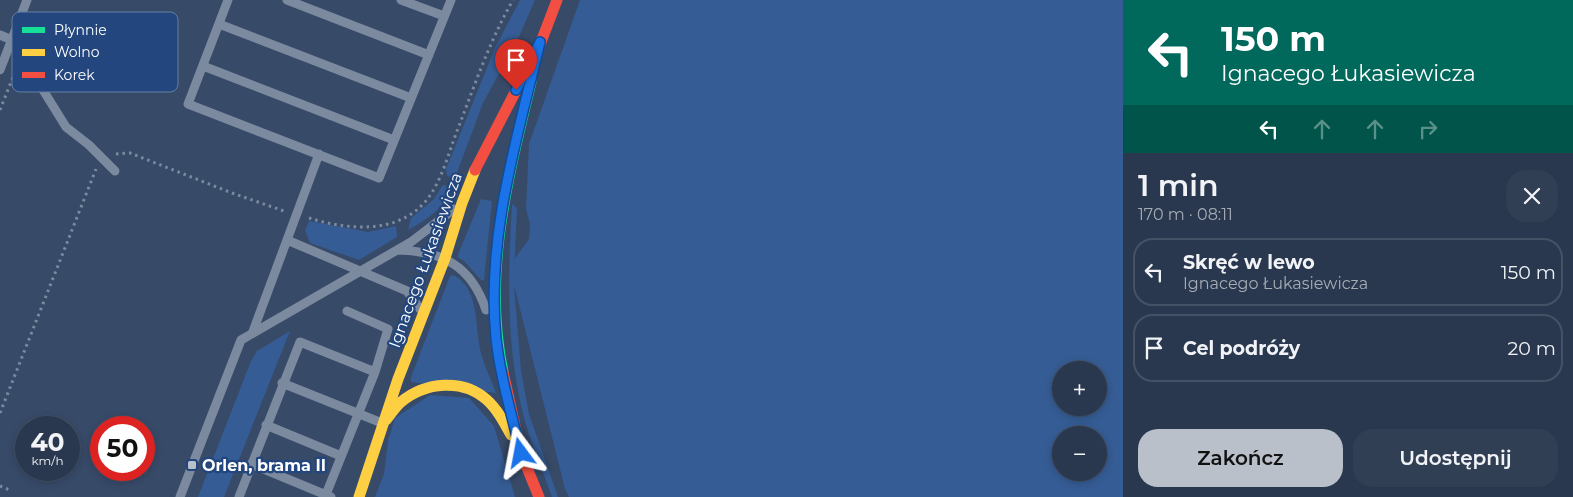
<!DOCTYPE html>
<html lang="pl">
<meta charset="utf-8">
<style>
body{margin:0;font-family:Montserrat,sans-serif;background:#313f55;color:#f1f3f6;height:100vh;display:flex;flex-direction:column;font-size:19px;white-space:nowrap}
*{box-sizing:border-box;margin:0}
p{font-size:16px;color:#a5acb6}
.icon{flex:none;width:28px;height:28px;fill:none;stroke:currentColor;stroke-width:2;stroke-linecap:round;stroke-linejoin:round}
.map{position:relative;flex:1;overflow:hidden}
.details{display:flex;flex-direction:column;background:#29384e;width:450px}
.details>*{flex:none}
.hud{background:#00695c;color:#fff;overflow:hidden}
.controls{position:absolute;left:1052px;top:361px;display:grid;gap:10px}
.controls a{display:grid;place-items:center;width:55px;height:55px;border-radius:50%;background:#29384e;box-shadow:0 2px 8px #0003,0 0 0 1px #455266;font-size:25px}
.speed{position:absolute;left:15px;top:416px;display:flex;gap:10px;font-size:25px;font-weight:700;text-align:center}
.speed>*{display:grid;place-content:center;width:65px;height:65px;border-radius:50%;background:#29384e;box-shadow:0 2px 8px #0003,0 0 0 1px #455266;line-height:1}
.speed small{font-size:12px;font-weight:400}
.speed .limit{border:8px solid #d22;background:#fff;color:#111}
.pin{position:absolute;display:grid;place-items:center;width:42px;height:42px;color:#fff;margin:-51px -21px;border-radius:50% 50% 50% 0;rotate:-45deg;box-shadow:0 0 5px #0007}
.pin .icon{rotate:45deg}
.me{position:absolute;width:55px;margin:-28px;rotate:347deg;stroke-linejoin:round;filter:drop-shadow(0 0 4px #0008)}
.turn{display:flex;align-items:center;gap:18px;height:105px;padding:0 15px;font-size:22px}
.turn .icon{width:65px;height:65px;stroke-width:2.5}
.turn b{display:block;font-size:35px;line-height:42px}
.lanes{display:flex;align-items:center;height:48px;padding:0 15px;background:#0003;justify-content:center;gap:25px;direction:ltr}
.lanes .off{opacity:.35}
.round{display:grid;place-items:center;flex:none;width:52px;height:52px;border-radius:20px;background:#313f55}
.headline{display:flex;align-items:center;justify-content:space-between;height:85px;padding:0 15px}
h1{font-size:30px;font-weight:600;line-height:38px}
.cta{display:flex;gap:10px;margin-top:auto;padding:10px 15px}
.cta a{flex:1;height:58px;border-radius:20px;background:#b9c0ca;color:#111;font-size:20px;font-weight:600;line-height:58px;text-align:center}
.cta a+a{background:#313f55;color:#f1f3f6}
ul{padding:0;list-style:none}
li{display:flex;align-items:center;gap:15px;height:68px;margin:0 10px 8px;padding:0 5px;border:2px solid #455266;border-radius:20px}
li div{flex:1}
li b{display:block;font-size:19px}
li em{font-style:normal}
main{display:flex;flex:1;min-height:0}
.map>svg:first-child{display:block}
</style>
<main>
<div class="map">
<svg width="1123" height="497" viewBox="0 0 1123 497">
<rect width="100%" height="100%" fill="#374a68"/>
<path fill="#355c94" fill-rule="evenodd" d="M520,0H535L518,39L483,103L455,178L447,176L446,169L495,48Z
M580,0H1123V497H569L565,489L514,285L521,371L529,414L558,497H552C542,468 529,439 522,410C506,342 508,273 512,204L517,208L514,277L515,258L529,239L530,224L526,209L529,144ZM1061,370H1099V408H1061ZM1061,435H1099V472H1061Z
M443,185L451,188C442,210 428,219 408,230L411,218L434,199Z
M481,199L492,201L484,280H481L464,261L457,257Z
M309,221L368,232L396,226L397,237L359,260L310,243L305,230Z
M453,275C479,287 475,325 480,349C483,364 491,378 496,393L411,382V377L450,276Z
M290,331L224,497H198L251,361L257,351Z
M430,395L469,398L494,426L515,497H375L384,474L388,441L395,418Z"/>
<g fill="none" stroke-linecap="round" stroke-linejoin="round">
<path stroke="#7c8a9f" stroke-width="3" stroke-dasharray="2.5 4" stroke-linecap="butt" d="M0,110L13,77
M116,154L130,153L232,193L284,211
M309,218C351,231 404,235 431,194C444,174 450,148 459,126C475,84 490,40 513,0
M0,413L96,169
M0,486L12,491"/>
<path stroke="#7c8a9f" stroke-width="9" d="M228,0L188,104L379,178L451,0
M287,0L429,55
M401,0L444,16
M219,24L411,98
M0,35L12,40L66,127L89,145L115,171
M203,66L394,140
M0,70L27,0
M287,240L407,291L420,309
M397,250C442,251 471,265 486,310
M252,334L319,154
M282,383L382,423
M266,425L341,456
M251,464L331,497
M180,497L241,340L411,242L454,209
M239,497L300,342L375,372L388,329L347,311
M325,497L375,372"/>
<path stroke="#16e098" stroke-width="11" d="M503,372C482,273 508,178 531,82"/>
<path stroke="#ffcf43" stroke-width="11" d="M386,420C391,414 395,407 401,402C425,382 463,378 487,400C497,409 504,422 511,435
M359,497L398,379L445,258L462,203L475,170"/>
<path stroke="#f24e42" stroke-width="11" d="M475,170L541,42L557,0
M503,372L521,453L539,497"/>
</g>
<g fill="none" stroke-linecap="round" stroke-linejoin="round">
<g stroke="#114b97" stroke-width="12">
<path id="route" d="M516,90L540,42C517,139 486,237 496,338C500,376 512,416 521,453"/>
</g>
<use href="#route" stroke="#1a73e8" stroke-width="9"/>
</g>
<rect fill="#b9c0ca" stroke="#22467d" stroke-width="2" x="187" y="460" width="10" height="10" rx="2.5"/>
<g text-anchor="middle" stroke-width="4.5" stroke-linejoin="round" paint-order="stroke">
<g font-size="16" fill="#fff" stroke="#22467d">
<text transform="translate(425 260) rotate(-70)" y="6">Ignacego Łukasiewicza</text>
</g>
<g font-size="16" font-weight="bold" fill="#fff" stroke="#22467d" text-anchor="start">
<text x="202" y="471">Orlen, brama II</text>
</g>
</g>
<rect x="12" y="12" width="166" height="80" rx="8" fill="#22467d" stroke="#647ea4" stroke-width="1"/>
<rect x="22" y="27" width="23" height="6" fill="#16e098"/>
<rect x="22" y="49" width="23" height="7" fill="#ffcf43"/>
<rect x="22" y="72" width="23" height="6" fill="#f24e42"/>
<g font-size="14" fill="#fff">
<text x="54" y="35">Płynnie</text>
<text x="54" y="57">Wolno</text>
<text x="54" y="80">Korek</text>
</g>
</svg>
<div class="controls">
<a>+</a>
<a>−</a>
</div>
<div class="speed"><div>40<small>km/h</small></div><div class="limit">50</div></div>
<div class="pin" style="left:516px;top:90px;background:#d93025"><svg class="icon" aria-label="arrive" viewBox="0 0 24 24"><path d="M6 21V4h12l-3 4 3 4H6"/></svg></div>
<svg class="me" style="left:521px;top:453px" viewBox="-20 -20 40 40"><path d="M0-17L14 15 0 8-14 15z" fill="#1a73e8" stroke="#fff" stroke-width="4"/></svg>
</div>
<section class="details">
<div class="hud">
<div class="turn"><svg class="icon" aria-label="left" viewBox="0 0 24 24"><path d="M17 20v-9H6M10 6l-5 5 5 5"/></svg><div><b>150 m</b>Ignacego Łukasiewicza</div></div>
<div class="lanes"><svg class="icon" aria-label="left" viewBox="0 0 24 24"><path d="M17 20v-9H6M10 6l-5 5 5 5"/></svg><svg class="icon off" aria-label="ahead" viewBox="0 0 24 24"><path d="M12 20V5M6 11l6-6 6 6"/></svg><svg class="icon off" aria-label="ahead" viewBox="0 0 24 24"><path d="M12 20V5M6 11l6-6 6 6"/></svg><svg class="icon off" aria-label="right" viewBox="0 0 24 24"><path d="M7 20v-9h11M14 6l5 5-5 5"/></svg></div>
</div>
<div class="headline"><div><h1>1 min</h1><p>170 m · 08:11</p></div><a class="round"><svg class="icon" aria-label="close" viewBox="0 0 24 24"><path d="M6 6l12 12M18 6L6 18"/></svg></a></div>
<ul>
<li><svg class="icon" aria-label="left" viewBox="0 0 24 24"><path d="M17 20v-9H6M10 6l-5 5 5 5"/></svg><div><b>Skręć w lewo</b><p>Ignacego Łukasiewicza</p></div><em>150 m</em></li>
<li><svg class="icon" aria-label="arrive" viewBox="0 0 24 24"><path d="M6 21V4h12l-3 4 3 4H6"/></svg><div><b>Cel podróży</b></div><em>20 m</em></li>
</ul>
<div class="cta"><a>Zakończ</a><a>Udostępnij</a></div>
</section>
</main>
